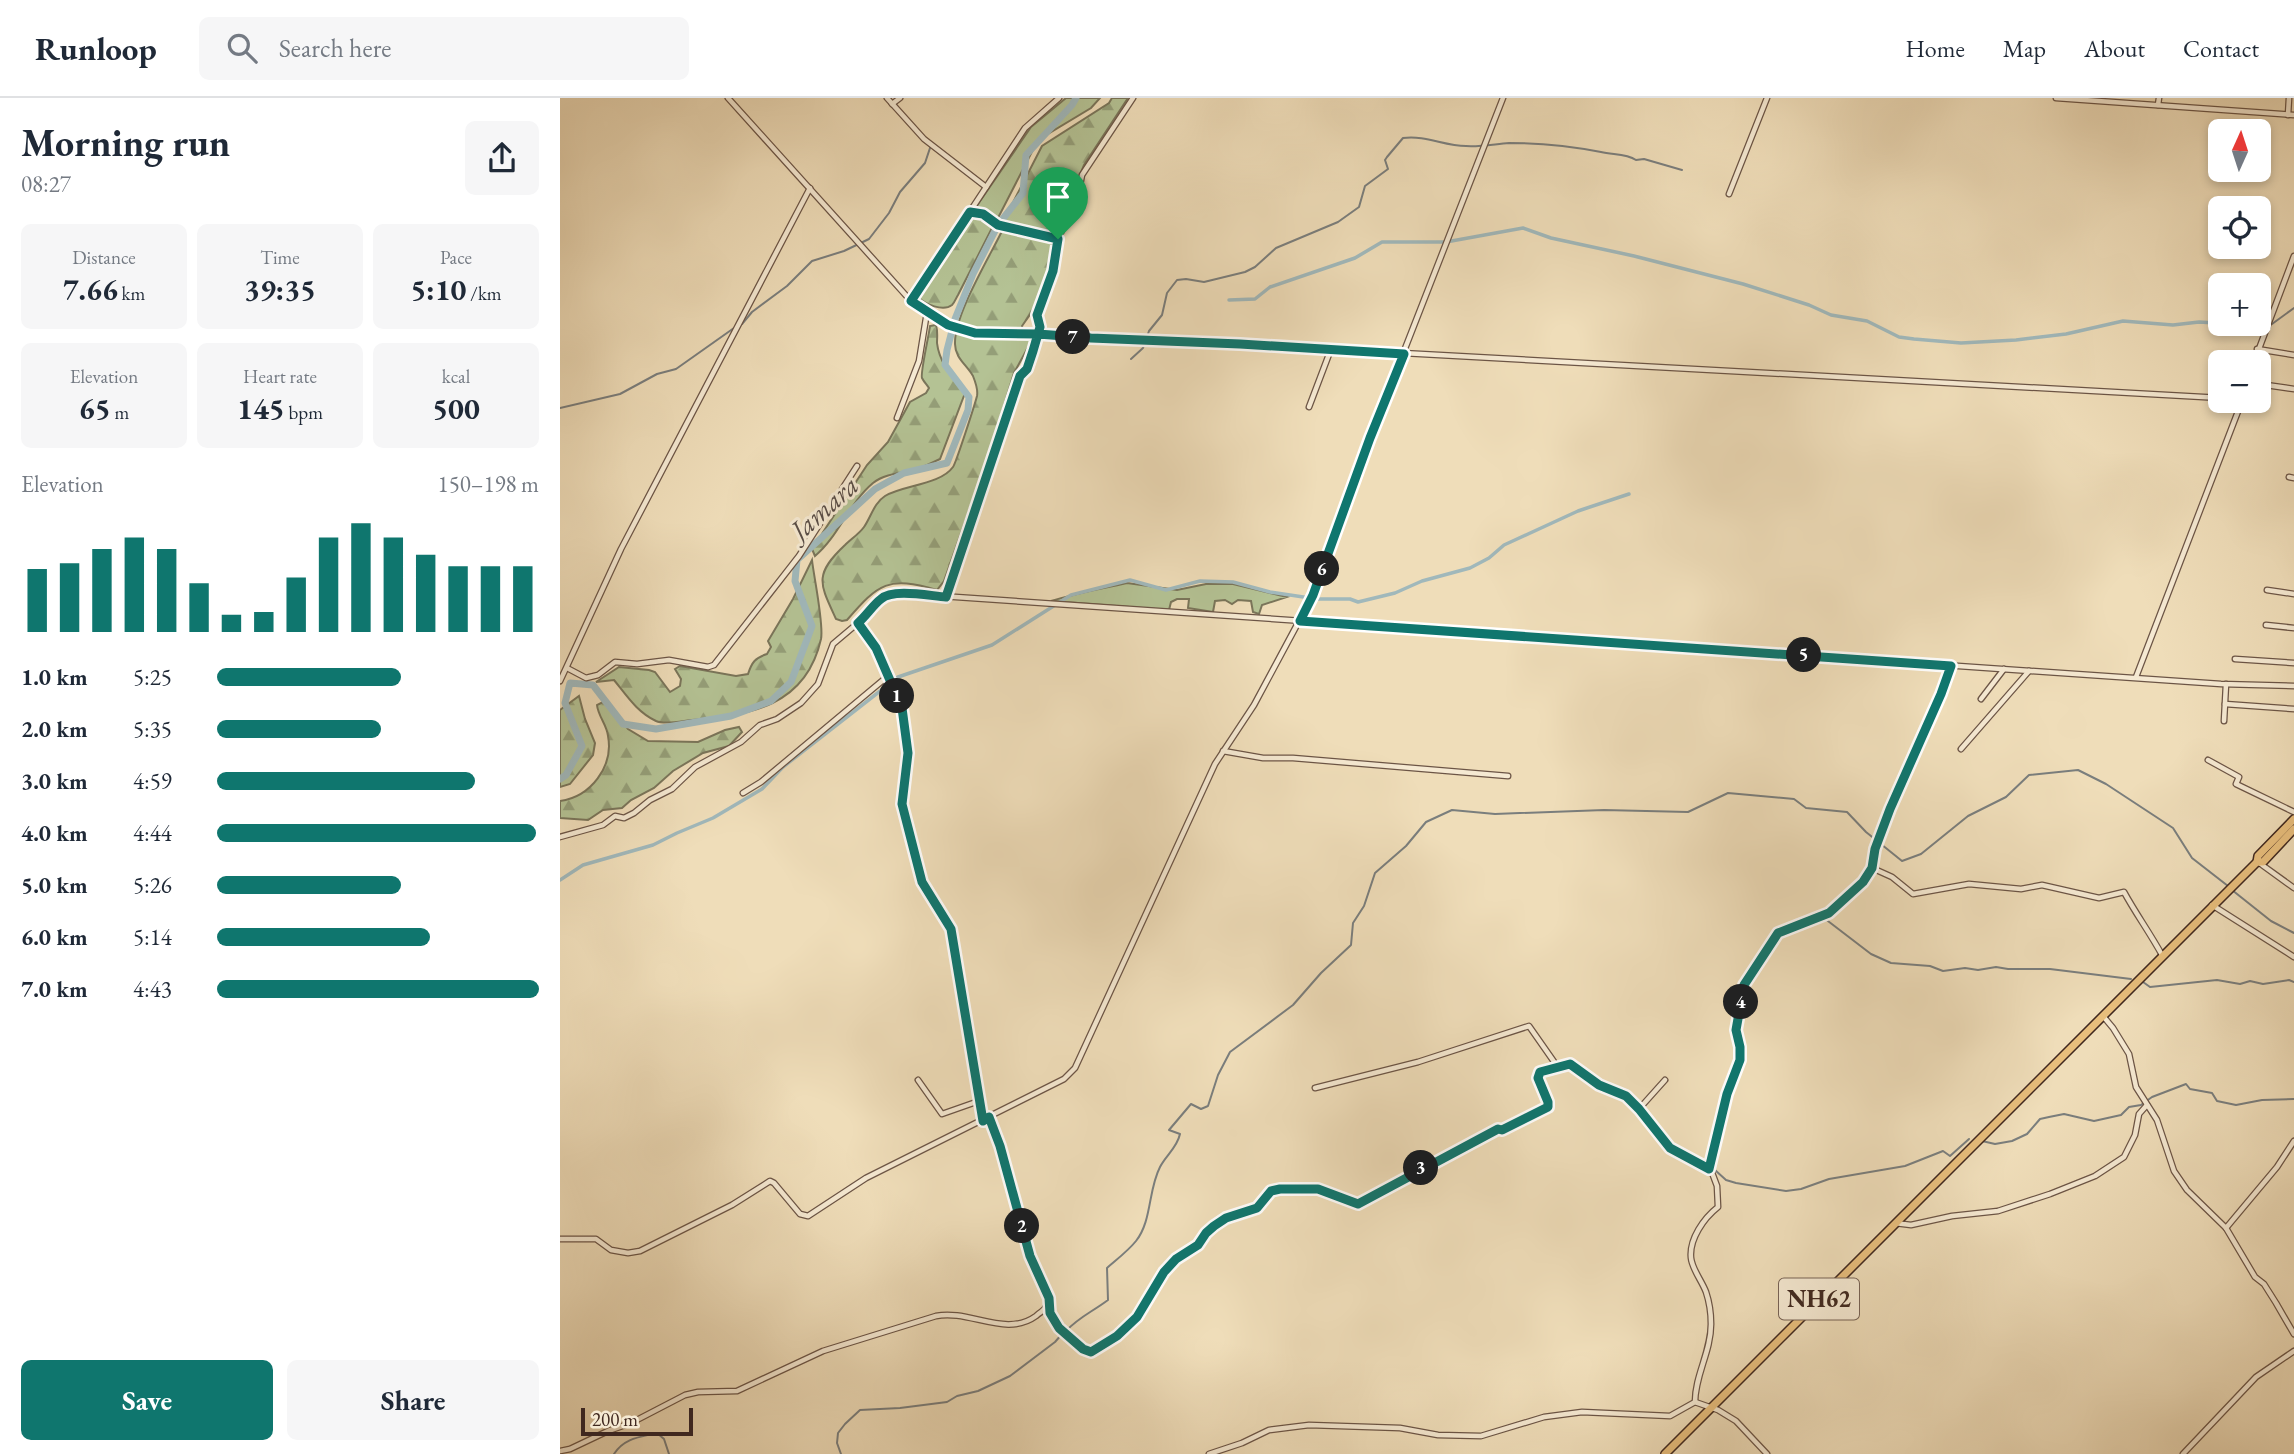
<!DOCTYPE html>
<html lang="en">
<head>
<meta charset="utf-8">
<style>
  :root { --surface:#fff; --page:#f6f6f7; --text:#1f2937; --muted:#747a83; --line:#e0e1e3; --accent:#0f766e }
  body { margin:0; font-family:"EB Garamond",serif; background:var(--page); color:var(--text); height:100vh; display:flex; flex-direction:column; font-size:26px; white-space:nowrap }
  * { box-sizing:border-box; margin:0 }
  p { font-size:23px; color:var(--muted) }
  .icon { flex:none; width:38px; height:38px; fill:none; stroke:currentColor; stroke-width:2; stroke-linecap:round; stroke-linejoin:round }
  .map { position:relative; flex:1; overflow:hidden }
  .side { display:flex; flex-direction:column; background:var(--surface); width:560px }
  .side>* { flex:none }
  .needle { width:46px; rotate:3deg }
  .buttons { position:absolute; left:1648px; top:21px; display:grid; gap:14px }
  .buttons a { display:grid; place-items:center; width:63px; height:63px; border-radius:10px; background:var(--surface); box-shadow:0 4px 10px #0003; font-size:35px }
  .scale { position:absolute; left:21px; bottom:18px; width:112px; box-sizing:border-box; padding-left:7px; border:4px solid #40281f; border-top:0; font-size:19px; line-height:24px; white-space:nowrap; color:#40281f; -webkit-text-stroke:5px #f5e9d2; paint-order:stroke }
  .pin { position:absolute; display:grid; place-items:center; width:60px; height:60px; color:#fff; margin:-72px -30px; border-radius:50% 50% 50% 0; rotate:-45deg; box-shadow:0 0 7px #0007 }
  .pin .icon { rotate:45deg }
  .km { position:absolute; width:35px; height:35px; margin:-18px; border-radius:50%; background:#222; color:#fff; font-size:19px; line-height:35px; text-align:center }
  .round { display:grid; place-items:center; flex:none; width:74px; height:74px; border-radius:10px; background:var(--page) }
  .head { display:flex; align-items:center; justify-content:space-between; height:119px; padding:0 21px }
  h1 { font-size:38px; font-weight:700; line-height:52px }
  .figures { display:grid; grid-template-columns:repeat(3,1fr); gap:10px; height:119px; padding:7px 21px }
  .figures div { display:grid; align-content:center; border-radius:10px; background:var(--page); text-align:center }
  .figures b { font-size:30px; font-weight:700 }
  .figures small { font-size:19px; font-weight:400 }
  .figures p { font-size:19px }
  .chart { height:196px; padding:14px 21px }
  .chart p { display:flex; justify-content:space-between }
  .chart svg { width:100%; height:126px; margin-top:7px; stroke:var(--accent); stroke-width:6 }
  .primary-button { display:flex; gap:14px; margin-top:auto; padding:14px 21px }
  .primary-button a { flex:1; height:80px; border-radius:10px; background:var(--accent); color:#fff; font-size:28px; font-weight:700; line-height:80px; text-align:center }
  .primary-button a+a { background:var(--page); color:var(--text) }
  ul { padding:0 21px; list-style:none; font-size:23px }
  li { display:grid; grid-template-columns:112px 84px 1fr; align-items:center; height:52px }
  li i { height:18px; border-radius:9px; background:var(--accent) }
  header { display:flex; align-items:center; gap:42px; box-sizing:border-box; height:98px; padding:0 35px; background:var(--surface); border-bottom:2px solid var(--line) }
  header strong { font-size:33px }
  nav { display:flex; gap:38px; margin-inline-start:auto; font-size:24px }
  .search { width:490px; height:63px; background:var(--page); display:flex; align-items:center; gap:18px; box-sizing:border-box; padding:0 24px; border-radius:10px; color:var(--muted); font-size:26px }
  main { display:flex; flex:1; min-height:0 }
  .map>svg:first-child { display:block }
  .green { fill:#b4c294; stroke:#7a755a; stroke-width:2 }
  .forest { fill:url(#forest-firs); stroke:#7a755a; stroke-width:2 }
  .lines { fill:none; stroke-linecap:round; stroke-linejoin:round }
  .stream { stroke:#7a7e7d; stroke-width:2 }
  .canal { stroke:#a0b8bb; stroke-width:3.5 }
  .river { stroke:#a0b8bb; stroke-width:7 }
  .minor-casing { stroke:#6c5546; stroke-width:7 }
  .primary-casing { stroke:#40281f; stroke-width:10 }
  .minor { stroke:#f5e9d2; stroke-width:4.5 }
  .primary { stroke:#e8be7c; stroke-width:7 }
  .route-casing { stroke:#fff; stroke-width:14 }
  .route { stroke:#0f766e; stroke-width:9 }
  .labels { text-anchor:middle; stroke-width:6; stroke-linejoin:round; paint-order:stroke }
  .shield { fill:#f5e9d2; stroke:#766255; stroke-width:2 }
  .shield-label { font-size:24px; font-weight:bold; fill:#40281f }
  .water-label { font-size:28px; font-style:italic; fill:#584c46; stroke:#f5e9d2 }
</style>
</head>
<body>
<header>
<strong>Runloop</strong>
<div class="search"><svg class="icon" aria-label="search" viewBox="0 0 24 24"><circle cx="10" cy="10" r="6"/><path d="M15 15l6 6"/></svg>Search here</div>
<nav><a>Home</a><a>Map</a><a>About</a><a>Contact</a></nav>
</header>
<main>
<section class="side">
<div class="head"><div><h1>Morning run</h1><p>08:27</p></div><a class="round"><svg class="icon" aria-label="share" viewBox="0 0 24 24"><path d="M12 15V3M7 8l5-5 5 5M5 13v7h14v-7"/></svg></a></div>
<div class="figures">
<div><p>Distance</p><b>7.66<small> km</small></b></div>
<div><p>Time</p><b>39:35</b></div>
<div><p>Pace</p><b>5:10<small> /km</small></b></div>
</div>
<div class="figures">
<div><p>Elevation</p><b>65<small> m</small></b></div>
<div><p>Heart rate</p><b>145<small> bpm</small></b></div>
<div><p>kcal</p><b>500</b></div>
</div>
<div class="chart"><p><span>Elevation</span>150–198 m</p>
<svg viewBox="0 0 160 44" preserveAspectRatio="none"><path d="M5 44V22M15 44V20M25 44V15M35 44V11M45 44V15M55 44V27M65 44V38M75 44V37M85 44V25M95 44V11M105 44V6M115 44V11M125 44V17M135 44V21M145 44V21M155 44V21"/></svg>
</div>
<ul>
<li><b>1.0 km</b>5:25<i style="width:57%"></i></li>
<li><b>2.0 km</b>5:35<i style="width:51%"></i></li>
<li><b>3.0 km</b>4:59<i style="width:80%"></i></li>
<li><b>4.0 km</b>4:44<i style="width:99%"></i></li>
<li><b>5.0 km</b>5:26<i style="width:57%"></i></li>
<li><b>6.0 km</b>5:14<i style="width:66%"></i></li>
<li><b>7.0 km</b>4:43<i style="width:100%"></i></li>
</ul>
<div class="primary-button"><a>Save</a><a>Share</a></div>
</section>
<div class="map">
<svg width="1734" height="1356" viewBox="0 0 1734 1356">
  <defs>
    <pattern id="forest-firs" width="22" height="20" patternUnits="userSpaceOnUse" patternTransform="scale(1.75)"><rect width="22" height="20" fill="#b4c294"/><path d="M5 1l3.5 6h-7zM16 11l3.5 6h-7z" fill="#949e78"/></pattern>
  </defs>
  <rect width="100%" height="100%" fill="#efddb9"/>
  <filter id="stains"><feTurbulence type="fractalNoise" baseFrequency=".00286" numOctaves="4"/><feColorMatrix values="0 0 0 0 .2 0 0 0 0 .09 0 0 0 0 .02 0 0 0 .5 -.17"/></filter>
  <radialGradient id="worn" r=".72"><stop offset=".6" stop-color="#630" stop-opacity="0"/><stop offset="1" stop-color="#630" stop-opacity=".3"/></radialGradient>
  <!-- green -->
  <g class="green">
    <polygon points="506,0 540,0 531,10 478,42 438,120 416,109 471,29"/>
    <path d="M567 485 617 492 646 486H673L727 499 702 507 699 516 693 514 691 503 678 502 672 506 665 502 655 503 653 514 628 510 629 501H617L611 504 609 512 491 503C517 495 541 491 567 485Z"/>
  </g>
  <!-- forest -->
  <g class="forest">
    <polygon points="552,0 568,0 524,67 495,138 456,126 443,124 482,48 549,5"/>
    <path d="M411 118 429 124 432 130 398 197C396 200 395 204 392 207 383 214 365 206 359 200L366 183 379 169Z"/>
    <path d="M442 133 493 143C489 176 483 200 462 228L463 234 472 242 454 275 428 359 384 483 377 492C328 478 319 485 287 522L282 523 276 521C260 486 253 477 285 447 291 441 299 436 304 429 311 419 314 405 325 398 343 387 380 387 393 369 396 365 415 306 417 298 418 293 415 283 413 278 407 267 395 260 395 246 394 217 429 160 442 133Z"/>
    <path d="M376 227C378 234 377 238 377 245 379 263 393 282 405 295L380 361C372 365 363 369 355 372 341 375 324 376 313 385 289 405 279 438 255 458L252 451 307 367 328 344 350 304 366 295 369 290C367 287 364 284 362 280 360 276 369 237 370 228Z"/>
    <path d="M252 462C254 480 264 526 261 541 246 608 191 617 132 622 122 623 105 627 96 623 77 614 67 598 54 582L36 584 59 569 89 572 95 574 110 594 120 588 121 581 115 571 120 568 176 578 188 576C192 564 195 560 207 556L211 549 208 543 233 501Z"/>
    <polygon points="19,598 25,621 35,645 33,657 10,686 0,689 0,612"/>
    <path d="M43 604 57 616 68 631 88 643 138 644 165 632 179 629 182 634 169 648 143 655 113 673 94 690 71 702 62 710 43 712 28 722 0 720V703C30 699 54 669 48 638 47 627 38 618 37 607Z"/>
  </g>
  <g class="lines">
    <!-- stream -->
    <g class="stream">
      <polyline points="182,226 192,214 227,188 252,163 284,153 309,141 329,115 340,94 365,65 370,50"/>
      <polyline points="1712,226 1734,210"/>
      <path d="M571 261 583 250 589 233 602 217 607 195 617 182 626 181 644 184 685 174 695 169 716 150 778 124 799 109 805 88 828 71 825 62 827 59 843 40C866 37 884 48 906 48 920 49 935 46 949 45 981 45 1010 48 1041 54 1053 57 1066 55 1076 62L1084 61 1122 72"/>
      <polyline points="0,310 60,296 97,276 116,271 174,230"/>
      <polyline points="1672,792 1711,823 1734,835"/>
      <polyline points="1218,838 1264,820 1311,856 1331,865 1370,868 1383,873 1405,870 1418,872 1436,869 1448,871 1490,871 1571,881"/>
      <polyline points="1583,884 1590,889 1657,882 1680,886 1690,883 1703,886 1729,882 1734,884"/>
      <polyline points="1422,1043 1435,1046 1452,1043 1467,1036 1480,1021 1489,1019 1504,1016 1534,1023 1561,1017 1569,1009 1581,1007 1592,999 1626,986 1630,991 1652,995 1657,1003 1676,1007 1702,1002 1734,1001"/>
      <polyline points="1155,1072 1166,1082 1176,1085 1226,1093 1241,1091 1269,1081 1345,1068 1383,1053 1390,1058 1409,1041"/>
      <path d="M506 1233C519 1219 532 1214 548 1202L547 1170C556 1162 568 1153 576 1143 592 1123 588 1092 600 1069 606 1057 617 1050 620 1036L609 1032 631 1006 641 1011 648 1008 658 977 670 954 733 907 761 875 791 847 793 825 804 808 815 775 846 748 866 724 892 712 935 716 1044 712 1128 714 1168 695 1234 701 1246 710 1287 714 1306 734 1342 763 1361 756 1408 718 1446 699 1469 677 1518 672 1546 686 1613 730 1632 760 1668 788"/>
      <path d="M54 1356C64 1340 80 1339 97 1335L104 1341 109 1356"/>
      <polyline points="281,1356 277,1345 278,1335 285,1326 300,1312 340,1310 387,1304 397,1298 418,1293 450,1278 495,1244 502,1236"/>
    </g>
    <!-- canal -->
    <g class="canal">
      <polyline points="669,202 695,201 710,189 795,160 822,144 886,144 963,130 991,140 1074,158 1183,186 1249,207 1271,217 1307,223 1339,239 1354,241 1401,245 1456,242 1506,236 1563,223 1613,227 1639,224 1690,227 1705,225"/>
      <polyline points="754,501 790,501 798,504 835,495 862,483 910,470 929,460 944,447 1018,413 1069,396"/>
      <polyline points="0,782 23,767 93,747 117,735 153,720 202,691 223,669 338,579 432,547 511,497 570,482 606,492 640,483 673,484 710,494 750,500"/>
    </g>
    <!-- river -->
    <polyline class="river" points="0,681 6,677 22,648 5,605 10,585 33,587 63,626 96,631 171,618 211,603 231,584 252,528 235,483 237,462 315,391 344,375 387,365 408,312 409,299 385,267 387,252 395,221 413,176 438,127 463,95 466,57 512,7 516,0"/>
    <defs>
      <g id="minor">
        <polyline points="168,0 351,203 465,30 499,0"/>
        <polyline points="327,0 364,41 426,89"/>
        <polyline points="1496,0 1734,17"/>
        <polyline points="332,6 340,0"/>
        <polyline points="1598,7 1599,0"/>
        <polyline points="1728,17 1729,0"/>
        <polyline points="1169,96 1207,0"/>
        <polyline points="410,114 423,116 438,127 498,141"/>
        <polyline points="351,203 388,227 415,235 478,236 531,240 680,246 1661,300"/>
        <polyline points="1697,251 1734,257"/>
        <polyline points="1694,264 1734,158"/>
        <polyline points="1699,286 1734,291"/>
        <polyline points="749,309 771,251"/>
        <polyline points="337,320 359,263 367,214"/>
        <polyline points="1729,379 1734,380"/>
        <polyline points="1707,492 1734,496"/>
        <polyline points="386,499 460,278 467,271 473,253 480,229 477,217 493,173 498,141 518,97 522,77 573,0"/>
        <polyline points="298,525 316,550 342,610 348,655 342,706 361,784 391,831 423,1022"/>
        <polyline points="1706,527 1734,530"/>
        <polyline points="1675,561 1734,565"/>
        <polyline points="7,570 26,580 38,577 55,564 77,566 109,562 148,569 154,567 239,458 297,368"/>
        <polyline points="1576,579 1682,303"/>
        <polyline points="0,583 61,451 250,90"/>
        <polyline points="1421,601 1444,571"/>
        <polyline points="1665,606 1734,611"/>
        <polyline points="1664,623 1666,586"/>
        <polyline points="1401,651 1469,573"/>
        <polyline points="663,653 703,660 733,660 948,678"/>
        <polyline points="1648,662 1679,679 1676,686 1734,714"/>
        <polyline points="183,695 201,684 328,578"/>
        <polyline points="0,739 43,727 55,718 64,720 74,715 90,702 112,691 135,669 181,644 200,627 217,621 241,605 258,586 273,546 311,514 321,500 337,495 1661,586 1734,588"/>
        <polyline points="1698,764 1734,790"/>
        <path d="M1312 770 1332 779 1353 796 1409 786 1461 791 1482 787 1539 800 1564 794C1576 816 1590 835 1602 857"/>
        <polyline points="1652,807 1734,859"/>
        <polyline points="1543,918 1553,930 1569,956 1576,989 1597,1022 1614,1073 1627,1092 1666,1130 1695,1179 1704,1186 1716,1205 1734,1236"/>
        <polyline points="358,982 382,1016 419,1003"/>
        <polyline points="755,990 858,964 969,928 997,968"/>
        <polyline points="1079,1011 1105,982"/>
        <path d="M429 1019 440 1048 470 1158 489 1201 490 1215 499 1230 522 1251 531 1253 557 1238 577 1219 604 1174 616 1161 638 1147 654 1128 666 1120 697 1110 711 1093 721 1091H758L794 1106H798L938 1030 942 1032 988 1009C989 996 976 987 980 974L1010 966 1039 987 1066 998 1079 1011 1110 1050 1151 1072 1157 1088 1158 1109C1144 1120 1129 1141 1131 1160 1132 1171 1142 1183 1146 1194 1149 1203 1151 1216 1151 1226 1151 1254 1135 1277 1135 1304"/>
        <polyline points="1149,1071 1166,996 1180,962 1180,949 1176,932 1184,887 1218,835 1269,815 1303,784 1312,770 1315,751 1330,711 1381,596 1391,568"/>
        <polyline points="1335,1125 1351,1127 1392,1118 1438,1113 1490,1096 1535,1078 1564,1059 1575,1037 1579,1016 1587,1007"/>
        <polyline points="1666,1130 1717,1069 1734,1043"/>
        <polyline points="0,1141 36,1141 51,1152 68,1155 80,1153 172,1107 210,1083 214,1085 240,1116 248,1118 306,1080 504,981 515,970 655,666 694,607 753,497 810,340 943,0"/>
        <path d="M0 1353 10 1351 48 1333 71 1325 125 1297 138 1294 177 1293 263 1253 376 1218C409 1211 446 1240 476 1218 481 1213 484 1214 487 1207"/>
        <polyline points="649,1356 682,1345 709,1332 749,1327 840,1330 878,1337 921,1338 984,1319 1022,1314 1110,1318 1135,1304 1158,1312 1176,1323 1207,1356"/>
        <polyline points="1623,1356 1696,1279 1734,1253"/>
      </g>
      <g id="primary">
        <polyline points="1697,764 1703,764 1734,731"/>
        <polyline points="1105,1356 1697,764 1698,758 1734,721"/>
      </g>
    </defs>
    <!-- minor casing -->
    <use href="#minor" class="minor-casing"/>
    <!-- primary casing -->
    <use href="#primary" class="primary-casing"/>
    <!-- minor -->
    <use href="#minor" class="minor"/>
    <!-- primary -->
    <use href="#primary" class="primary"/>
  </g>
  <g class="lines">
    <defs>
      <path id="route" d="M498 141 493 173 477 217 480 229 473 253 467 271 460 278 386 499C370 498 333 490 321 501 313 507 307 517 298 525L316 550 342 610 348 655 342 706 362 784 391 831 423 1023 429 1019 440 1048 470 1158 489 1200 490 1215 499 1230 523 1251 531 1254 557 1238 577 1219 604 1174 616 1161 638 1147 646 1135 654 1128 666 1120 697 1110 711 1093 720 1091H758L798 1106 938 1031 942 1032 988 1009V1004L978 980 980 974 1010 966 1039 987 1066 998 1079 1011 1110 1050 1149 1071 1167 996 1180 962V949L1176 932 1184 887 1218 835 1269 815 1303 784 1312 770 1315 751 1330 711 1381 596 1391 568 740 523 753 497 810 340 844 256 680 246 531 240 478 236 415 235 388 227 351 203 410 114 423 116 438 127 498 141"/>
    </defs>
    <!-- route casing -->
    <use href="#route" class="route-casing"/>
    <!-- route -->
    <use href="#route" class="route"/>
  </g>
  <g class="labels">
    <!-- shield labels -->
    <rect class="shield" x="1219" y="1180.5" width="80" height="41" rx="5"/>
    <g class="shield-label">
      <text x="1259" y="1209">NH62</text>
    </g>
    <!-- water labels -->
    <g class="water-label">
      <text transform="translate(264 409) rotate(-42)" y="10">Jamara</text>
    </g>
  </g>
  <rect width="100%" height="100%" filter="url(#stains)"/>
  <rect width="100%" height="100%" fill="url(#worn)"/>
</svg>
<div class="buttons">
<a><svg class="needle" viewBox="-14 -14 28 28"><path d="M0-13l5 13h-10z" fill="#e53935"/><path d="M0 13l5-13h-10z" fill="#747a83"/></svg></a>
<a><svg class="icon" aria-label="locate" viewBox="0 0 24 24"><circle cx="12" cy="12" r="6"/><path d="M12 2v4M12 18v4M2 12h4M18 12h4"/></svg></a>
<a>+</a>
<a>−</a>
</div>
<div class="scale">200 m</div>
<div class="pin" style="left:498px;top:141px;background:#1e9e55"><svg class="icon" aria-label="arrive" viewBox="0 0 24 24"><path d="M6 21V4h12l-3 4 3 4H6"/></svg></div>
<b class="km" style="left:337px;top:598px">1</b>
<b class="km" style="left:462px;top:1128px">2</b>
<b class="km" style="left:861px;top:1070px">3</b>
<b class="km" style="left:1181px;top:904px">4</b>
<b class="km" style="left:1244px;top:557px">5</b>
<b class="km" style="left:762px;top:471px">6</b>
<b class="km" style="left:513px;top:239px">7</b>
</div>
</main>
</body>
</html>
